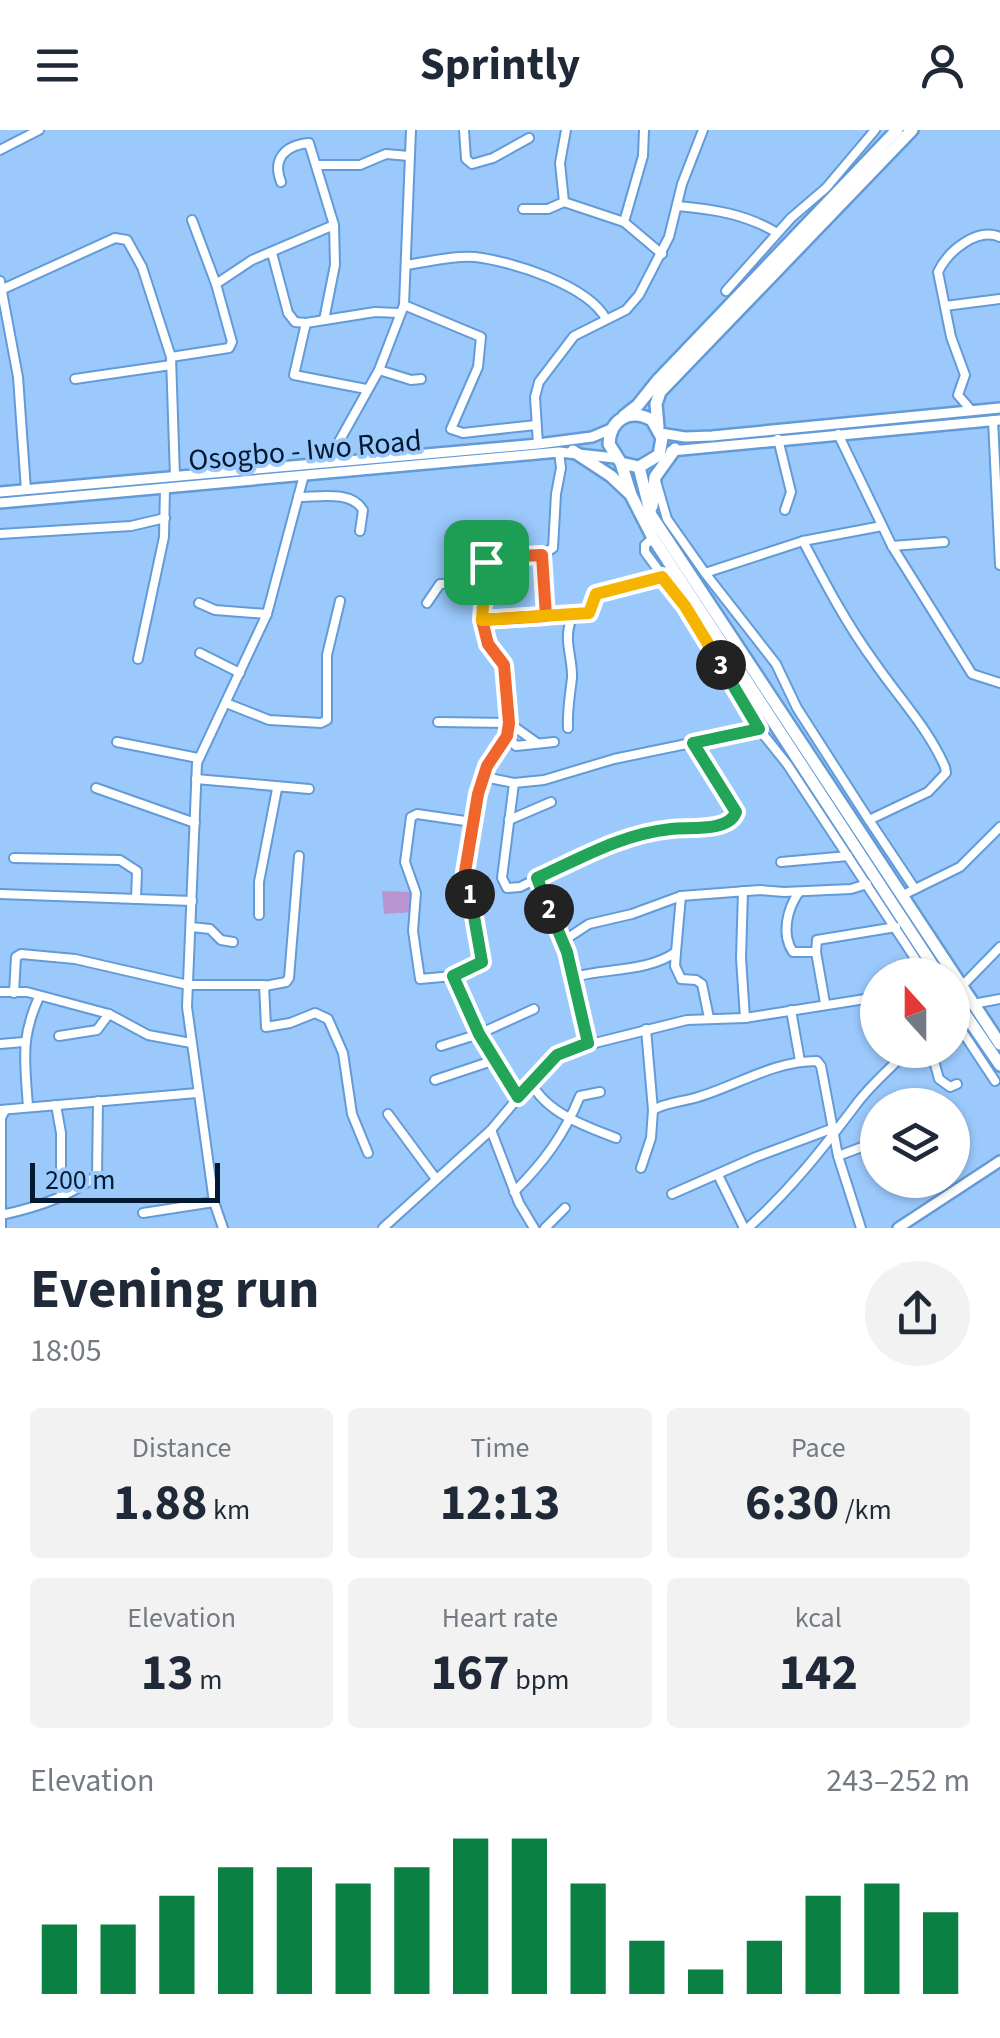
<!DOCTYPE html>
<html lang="en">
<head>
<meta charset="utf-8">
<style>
  :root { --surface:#fff; --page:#f2f2f3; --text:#1f2937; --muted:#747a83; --accent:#0b8043 }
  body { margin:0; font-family:"Source Sans 3",sans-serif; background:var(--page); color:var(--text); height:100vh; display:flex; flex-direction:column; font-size:38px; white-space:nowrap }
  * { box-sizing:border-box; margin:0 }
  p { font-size:32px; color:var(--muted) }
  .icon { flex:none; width:55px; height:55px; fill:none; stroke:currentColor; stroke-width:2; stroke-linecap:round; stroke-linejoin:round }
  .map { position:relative; height:1098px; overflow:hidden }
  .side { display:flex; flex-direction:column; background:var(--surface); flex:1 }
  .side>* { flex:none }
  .needle { width:65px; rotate:339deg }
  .tools { position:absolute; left:860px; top:828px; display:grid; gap:20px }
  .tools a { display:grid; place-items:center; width:110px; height:110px; border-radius:50%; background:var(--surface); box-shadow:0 2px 8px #0004; font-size:50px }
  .scale { position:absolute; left:30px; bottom:25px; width:190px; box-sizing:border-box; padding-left:10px; border:5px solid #031931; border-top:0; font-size:28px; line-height:35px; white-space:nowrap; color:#031931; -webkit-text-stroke:8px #9bc9fc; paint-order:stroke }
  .pin { position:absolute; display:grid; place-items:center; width:85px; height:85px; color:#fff; margin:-42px; border-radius:20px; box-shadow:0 5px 15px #0006 }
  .km { position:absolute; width:50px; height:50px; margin:-25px; border-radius:50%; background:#222; color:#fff; font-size:28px; line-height:50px; text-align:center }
  .round { display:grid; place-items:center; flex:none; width:105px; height:105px; border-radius:52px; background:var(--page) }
  .head { display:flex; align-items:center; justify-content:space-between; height:170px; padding:0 30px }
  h1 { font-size:55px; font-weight:700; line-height:75px }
  .figures { display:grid; grid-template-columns:repeat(3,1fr); gap:15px; height:170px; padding:10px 30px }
  .figures div { display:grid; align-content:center; border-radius:10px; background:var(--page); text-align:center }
  .figures b { font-size:50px; font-weight:700 }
  .figures small { font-size:28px; font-weight:400 }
  .figures p { font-size:28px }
  .chart { height:280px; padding:20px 30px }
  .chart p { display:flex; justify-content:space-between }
  .chart svg { width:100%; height:180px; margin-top:10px; stroke:var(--accent); stroke-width:6 }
  header { display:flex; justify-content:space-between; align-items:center; height:130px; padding:0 30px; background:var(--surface); font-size:45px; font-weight:700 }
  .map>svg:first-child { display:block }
  .grass { fill:url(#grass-tufts) }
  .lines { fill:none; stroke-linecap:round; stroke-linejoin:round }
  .minor-casing { stroke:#629bd8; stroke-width:12 }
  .major-casing { stroke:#629bd8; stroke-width:14 }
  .highway-casing { stroke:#629bd8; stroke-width:16 }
  .minor { stroke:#fff; stroke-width:8 }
  .major { stroke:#fff; stroke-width:9 }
  .highway { stroke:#fff; stroke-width:11 }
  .split-1-casing { stroke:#fff; stroke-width:20 }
  .split-2-casing { stroke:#fff; stroke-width:20 }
  .split-3-casing { stroke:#fff; stroke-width:20 }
  .split-4-casing { stroke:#fff; stroke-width:20 }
  .split-1 { stroke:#f0652b; stroke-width:12 }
  .split-2 { stroke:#22a559; stroke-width:12 }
  .split-3 { stroke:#22a559; stroke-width:12 }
  .split-4 { stroke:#f5b400; stroke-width:12 }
  .labels { text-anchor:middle; stroke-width:8; stroke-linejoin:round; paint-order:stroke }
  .street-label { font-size:30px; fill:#031931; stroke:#9bc9fc }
</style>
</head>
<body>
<header><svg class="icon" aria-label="menu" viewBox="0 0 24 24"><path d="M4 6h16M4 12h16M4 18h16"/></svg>Sprintly<svg class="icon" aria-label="person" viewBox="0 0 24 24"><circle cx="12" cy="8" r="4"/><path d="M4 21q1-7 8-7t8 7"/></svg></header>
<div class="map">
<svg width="1000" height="1098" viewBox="0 0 1000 1098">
  <defs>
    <pattern id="grass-tufts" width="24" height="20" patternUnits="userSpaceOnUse" patternTransform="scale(2.5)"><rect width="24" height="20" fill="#b894d0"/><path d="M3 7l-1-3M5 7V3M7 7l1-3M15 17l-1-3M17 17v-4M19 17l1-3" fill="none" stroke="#9378a9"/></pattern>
  </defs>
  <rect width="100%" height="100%" fill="#9bc9fc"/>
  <!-- grass -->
  <polygon class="grass" points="382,761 412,762 412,782 384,784"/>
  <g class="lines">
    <defs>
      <g id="minor">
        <polyline points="464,0 466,29 472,34 493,28 529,8"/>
        <polyline points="0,20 39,0"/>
        <polyline points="316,35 360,35 386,24 409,26"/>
        <path d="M281 52C272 29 285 15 309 13L334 95 335 135 324 190"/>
        <polyline points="564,72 560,33 566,0"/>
        <path d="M677 76C713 79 746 84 777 103"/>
        <polyline points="523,79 548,79 564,72 624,92 662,124"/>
        <polyline points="624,92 643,26 644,0"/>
        <polyline points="272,123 288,183 295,192 306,193 375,182 399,183"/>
        <path d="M406 135C428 132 454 125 475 127 511 131 588 155 606 189"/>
        <polyline points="0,151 18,247 26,360"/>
        <polyline points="216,154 252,130 334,95"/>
        <polyline points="3,159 115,108 127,110 142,137 171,227 175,347"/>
        <polyline points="726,161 791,88 826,58 875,0"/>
        <polyline points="404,175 481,207 478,237 451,299 463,303 536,295"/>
        <polyline points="945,176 1000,169"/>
        <polyline points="306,193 294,245 366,259"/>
        <polyline points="171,227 229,218 232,212 216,154 192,90"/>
        <polyline points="379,240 411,250 421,249"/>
        <polyline points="75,249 171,235"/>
        <path d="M971 280 958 265 965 245 951 207 938 142C948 121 977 97 1000 107"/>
        <polyline points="993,290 1000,435"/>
        <polyline points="838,304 892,416 972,544 1000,553"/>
        <polyline points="778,309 791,362 785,380"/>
        <polyline points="538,314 535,267 539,252 574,206 626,180 639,165 669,107 682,54 703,0"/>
        <polyline points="327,333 379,240 404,175 411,0"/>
        <polyline points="656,351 667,389 705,443 803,411 882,396"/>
        <path d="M298 367C319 367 351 360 363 380L360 401"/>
        <polyline points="0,404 131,396 165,388"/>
        <polyline points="653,408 645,415 645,422 685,476 759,599 787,634 926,845"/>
        <path d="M803 411C825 453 847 495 875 533 899 568 928 598 945 637L946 643 928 662 869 690 915 759"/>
        <polyline points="892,416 944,412"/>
        <polyline points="542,425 546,485"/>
        <polyline points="705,443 776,534 797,578 869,690"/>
        <polyline points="199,473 215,480 267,484"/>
        <polyline points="427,473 440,454 483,453"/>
        <polyline points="482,490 577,484"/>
        <polyline points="200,523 240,543"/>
        <polyline points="138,529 164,407 165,358"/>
        <polyline points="226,573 269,590 321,593 327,590 327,525 340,471"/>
        <polyline points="438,592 509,593 537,613"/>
        <path d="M568 598C567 581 570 565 572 548 573 528 563 511 571 490L589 483 596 464 662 447"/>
        <polyline points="507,606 516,616 554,612"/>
        <polyline points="117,612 198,628"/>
        <polyline points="485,643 489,648 514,653 544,650 614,629 759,599"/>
        <polyline points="196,649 309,659"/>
        <polyline points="514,653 502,748 507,758 520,757 607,715 628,708 730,692 736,682 693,613"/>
        <polyline points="96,658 195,693"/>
        <polyline points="509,690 551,672"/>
        <path d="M472 692 417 684 411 687 405 732 416 763 413 801 420 849 453 846 482 832 465 742 478 664 487 637 507 606 509 593 504 535 488 514 482 490 484 435C502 418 533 432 553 418L556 364 561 338 559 322"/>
        <polyline points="14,728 120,730 137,741 136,769"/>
        <polyline points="781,732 848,726"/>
        <polyline points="537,748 567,822 588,913"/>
        <polyline points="743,761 741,828 745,888"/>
        <path d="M799 762C787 779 781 805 793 822H816"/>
        <polyline points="0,764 192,771"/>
        <polyline points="901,766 960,737 1000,697"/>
        <polyline points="259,785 259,752 277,659"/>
        <polyline points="191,797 210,799 221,810 233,812"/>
        <polyline points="563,811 589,794 632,784 681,766 760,760 784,762 851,759 867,754"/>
        <polyline points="676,822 681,766"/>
        <polyline points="453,846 479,904 518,967"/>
        <path d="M574 847C606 838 648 842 676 822L675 836 681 849 696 850 702 854 709 888"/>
        <polyline points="265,856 286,852 289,848 299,726"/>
        <polyline points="962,856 1000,817"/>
        <polyline points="0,862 27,862 109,884 148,905 191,913"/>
        <polyline points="14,863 16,827 21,824 75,829 188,855 264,855 266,897 290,893 315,883 328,889 343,923 352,984 368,1023"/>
        <polyline points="873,867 873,901"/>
        <polyline points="825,873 816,822 817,810 896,797"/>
        <polyline points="973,874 1000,869"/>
        <polyline points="791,880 800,931"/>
        <polyline points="952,886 995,951"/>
        <polyline points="59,906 97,900 109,884"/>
        <polyline points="0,914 24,912"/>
        <polyline points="441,916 479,904 534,879"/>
        <polyline points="931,920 939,949 950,957 957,954"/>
        <polyline points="435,950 495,930"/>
        <path d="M531 952C545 982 586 997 616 1008"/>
        <polyline points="56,975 61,1003 61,1066"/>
        <path d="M28 977C25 932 20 909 39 867"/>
        <polyline points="0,980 197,963"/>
        <path d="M653 980C667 972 682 972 698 967 738 955 774 931 817 931L821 936 838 1026 861 1098"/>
        <polyline points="388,984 436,1049"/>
        <polyline points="491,1000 519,1073 534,1098"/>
        <polyline points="838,1026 878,1011"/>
        <polyline points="641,1038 651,1008 653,980 646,899"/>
        <polyline points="718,1045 744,1098"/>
        <path d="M514 1062C544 1032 564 1005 580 966L600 962"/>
        <polyline points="672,1064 756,1027 831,999"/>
        <polyline points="143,1083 214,1072"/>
        <path d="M1 1085C35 1078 70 1067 97 1045L98 971"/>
        <polyline points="1,1098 1,988 5,980"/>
        <polyline points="223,1098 214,1072 187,877 197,633 267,484 304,345"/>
        <polyline points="383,1098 491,1000 548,932 567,920 687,890 745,888 878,867"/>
        <polyline points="545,1098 565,1078"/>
        <path d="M748 1098C790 1060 821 1021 855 976 870 955 890 939 908 920"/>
      </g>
      <g id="major">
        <polyline points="660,303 685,307 712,306 1000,278"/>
        <polyline points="671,321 1000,290"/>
        <polyline points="0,362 538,314 592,307 611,299"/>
        <polyline points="0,373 559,322 615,328"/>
        <polyline points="898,1098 1000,1031"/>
      </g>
      <g id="highway">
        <polyline points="624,286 638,275 658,250 897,0"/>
        <polyline points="658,297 656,274 660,262 912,0"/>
        <polyline points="573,321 611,346 629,363"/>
        <path d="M621 333 639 337 659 325 662 308 652 290C630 278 610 289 609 314L621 333 631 365 653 408 939 845"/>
        <polyline points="639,337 651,385 1000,914"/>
        <polyline points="652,376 655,347 675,319"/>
        <polyline points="952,865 1000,935"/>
      </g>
    </defs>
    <!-- minor casing -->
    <use href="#minor" class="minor-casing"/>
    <!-- major casing -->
    <use href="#major" class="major-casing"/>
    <!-- highway casing -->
    <use href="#highway" class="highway-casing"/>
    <!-- minor -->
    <use href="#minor" class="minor"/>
    <!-- major -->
    <use href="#major" class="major"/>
    <!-- highway -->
    <use href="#highway" class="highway"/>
  </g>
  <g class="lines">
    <defs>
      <polyline id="split-1" points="470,764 465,742 478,664 487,636 507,606 509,593 504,535 488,514 482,490 546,486 542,425 494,427 486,432"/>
      <polyline id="split-2" points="470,764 482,832 453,846 479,904 518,967 557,925 588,913 567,822 549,779"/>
      <path id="split-3" d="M549 779 537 748C581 728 622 704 671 699 690 697 729 702 736 682L693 613 759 599 721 535"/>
      <polyline id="split-4" points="486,432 482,490 589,483 596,464 662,447 685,476 721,535"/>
    </defs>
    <!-- split-1 casing -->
    <use href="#split-1" class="split-1-casing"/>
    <!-- split-2 casing -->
    <use href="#split-2" class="split-2-casing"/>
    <!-- split-3 casing -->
    <use href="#split-3" class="split-3-casing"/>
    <!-- split-4 casing -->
    <use href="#split-4" class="split-4-casing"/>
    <!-- split-1 -->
    <use href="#split-1" class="split-1"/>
    <!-- split-2 -->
    <use href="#split-2" class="split-2"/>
    <!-- split-3 -->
    <use href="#split-3" class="split-3"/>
    <!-- split-4 -->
    <use href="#split-4" class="split-4"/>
  </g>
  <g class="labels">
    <!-- street labels -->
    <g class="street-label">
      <text transform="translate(305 320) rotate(-5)" y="10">Osogbo - Iwo Road</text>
    </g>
  </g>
</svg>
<div class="tools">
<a><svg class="needle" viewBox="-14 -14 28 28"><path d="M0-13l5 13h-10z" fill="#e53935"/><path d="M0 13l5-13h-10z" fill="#747a83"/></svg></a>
<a><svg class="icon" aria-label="layers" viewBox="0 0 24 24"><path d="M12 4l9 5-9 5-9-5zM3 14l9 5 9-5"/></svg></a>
</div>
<div class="scale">200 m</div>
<div class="pin" style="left:486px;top:432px;background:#1e9e55"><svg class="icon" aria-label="arrive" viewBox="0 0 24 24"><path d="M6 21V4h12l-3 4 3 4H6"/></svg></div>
<b class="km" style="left:470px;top:764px">1</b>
<b class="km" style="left:549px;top:779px">2</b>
<b class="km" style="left:721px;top:535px">3</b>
</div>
<section class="side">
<div class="head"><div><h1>Evening run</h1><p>18:05</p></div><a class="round"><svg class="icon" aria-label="share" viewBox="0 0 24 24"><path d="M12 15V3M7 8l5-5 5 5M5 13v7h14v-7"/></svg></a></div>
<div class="figures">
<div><p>Distance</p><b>1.88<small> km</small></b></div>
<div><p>Time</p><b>12:13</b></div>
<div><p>Pace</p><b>6:30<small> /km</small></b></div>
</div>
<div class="figures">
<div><p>Elevation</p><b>13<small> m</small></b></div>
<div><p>Heart rate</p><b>167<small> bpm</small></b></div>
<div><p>kcal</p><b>142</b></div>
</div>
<div class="chart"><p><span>Elevation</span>243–252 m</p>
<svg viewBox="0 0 160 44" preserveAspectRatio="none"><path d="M5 44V27M15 44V27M25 44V20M35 44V13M45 44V13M55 44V17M65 44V13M75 44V6M85 44V6M95 44V17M105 44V31M115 44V38M125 44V31M135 44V20M145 44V17M155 44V24"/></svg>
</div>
</section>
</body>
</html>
